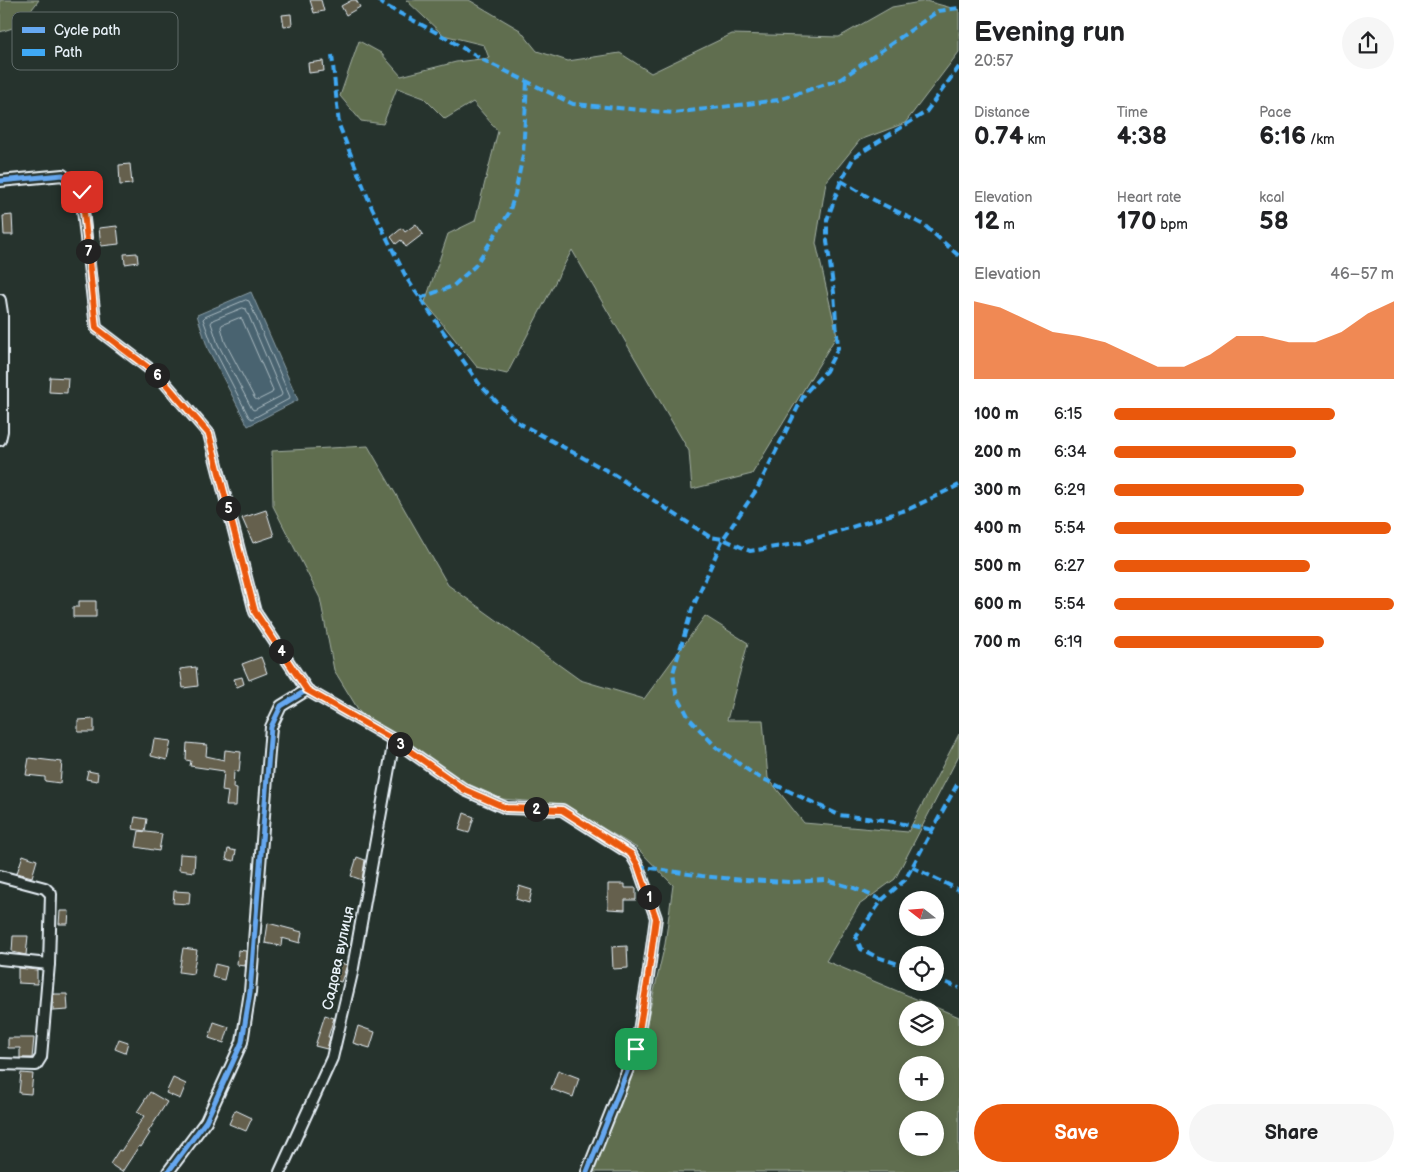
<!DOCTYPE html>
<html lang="en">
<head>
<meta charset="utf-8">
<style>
  :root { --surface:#fff; --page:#f6f6f6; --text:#202124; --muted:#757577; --accent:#ea580c }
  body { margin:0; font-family:"Balsamiq Sans",sans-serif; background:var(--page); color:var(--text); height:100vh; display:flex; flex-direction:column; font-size:19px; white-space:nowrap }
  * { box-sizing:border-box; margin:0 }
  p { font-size:16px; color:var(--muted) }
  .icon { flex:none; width:28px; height:28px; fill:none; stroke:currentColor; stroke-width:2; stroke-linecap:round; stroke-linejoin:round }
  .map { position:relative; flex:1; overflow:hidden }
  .panel { display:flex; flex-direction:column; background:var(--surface); width:450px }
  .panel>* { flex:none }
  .needle { width:32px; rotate:287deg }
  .buttons { position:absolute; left:899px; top:891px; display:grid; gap:10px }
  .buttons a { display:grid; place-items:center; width:45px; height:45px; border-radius:50%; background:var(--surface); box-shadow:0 2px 12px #0003; font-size:25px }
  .pin { position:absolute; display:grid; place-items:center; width:42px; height:42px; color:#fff; margin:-21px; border-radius:10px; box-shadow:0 2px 8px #0006 }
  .km { position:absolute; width:25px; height:25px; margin:-12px; border-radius:50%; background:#222; color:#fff; font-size:14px; line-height:25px; text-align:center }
  .round { display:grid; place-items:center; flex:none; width:52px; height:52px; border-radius:26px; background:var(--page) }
  .headline { display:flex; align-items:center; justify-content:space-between; height:85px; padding:0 15px }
  h1 { font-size:28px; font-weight:700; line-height:38px }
  .metrics { display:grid; grid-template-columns:repeat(3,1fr); gap:8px; height:85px; padding:5px 15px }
  .metrics div { display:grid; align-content:center }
  .metrics b { font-size:25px; font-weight:700 }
  .metrics small { font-size:14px; font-weight:400 }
  .metrics p { font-size:14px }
  .chart { height:140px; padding:10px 15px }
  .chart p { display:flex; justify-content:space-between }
  .chart svg { width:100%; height:90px; margin-top:5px; fill:var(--accent); opacity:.7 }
  .action { display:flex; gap:10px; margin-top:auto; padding:10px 15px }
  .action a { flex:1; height:58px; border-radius:30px; background:var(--accent); color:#fff; font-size:20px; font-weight:700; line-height:58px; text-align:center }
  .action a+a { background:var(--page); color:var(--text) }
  ul { padding:0 15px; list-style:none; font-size:16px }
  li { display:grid; grid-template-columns:80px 60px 1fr; align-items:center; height:38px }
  li i { height:12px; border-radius:6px; background:var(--accent) }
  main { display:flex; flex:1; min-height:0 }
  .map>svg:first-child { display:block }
  .green { fill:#606e50; stroke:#a4b0a4; fill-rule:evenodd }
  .water { fill:#4a646f; stroke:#899ca6 }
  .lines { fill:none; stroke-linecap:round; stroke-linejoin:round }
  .shore { stroke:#a9b9c1; stroke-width:1 }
  .building { fill:#65604e; stroke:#e8f1f8 }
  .minor-casing { stroke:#e8f1f8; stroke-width:14 }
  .minor { stroke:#26332d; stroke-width:10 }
  .quiet { stroke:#3fa9f5; stroke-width:4; stroke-dasharray:8 4; stroke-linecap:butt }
  .cycleway-casing { stroke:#26332d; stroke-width:8 }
  .cycleway { stroke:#66a8f1; stroke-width:5 }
  .route-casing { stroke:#fff; stroke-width:10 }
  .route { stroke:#ea580c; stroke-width:6 }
  .labels { text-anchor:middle; stroke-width:4; stroke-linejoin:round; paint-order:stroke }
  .street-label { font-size:15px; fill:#e8f1f8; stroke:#26332d }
  .key { fill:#26332d; stroke:#606c6a; stroke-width:1 }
  .key-label { font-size:14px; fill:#e8f1f8 }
</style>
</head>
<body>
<main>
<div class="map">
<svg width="959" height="1172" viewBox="0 0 959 1172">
  <rect width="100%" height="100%" fill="#26332d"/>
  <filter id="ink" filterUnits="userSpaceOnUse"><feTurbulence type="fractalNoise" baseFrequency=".02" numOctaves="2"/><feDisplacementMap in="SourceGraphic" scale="10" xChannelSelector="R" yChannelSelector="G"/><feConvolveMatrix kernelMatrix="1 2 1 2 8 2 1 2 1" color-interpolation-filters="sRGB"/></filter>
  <g filter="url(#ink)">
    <!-- green -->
    <g class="green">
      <polygon points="0,0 39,0 19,26 0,32"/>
      <polygon points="406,0 469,0 520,30 537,51 568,61 620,53 651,73 732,34 839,37 892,7 926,1 959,10 959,52 905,123 860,140 826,182 816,243 837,335 752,474 692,489 689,451 572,250 507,374 477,367 425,302 448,234 475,221 498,131 473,102 445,119 424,98 397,88 383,124 361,121 340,96 359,41 381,53 401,76 456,62 489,58 484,45 443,35"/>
      <path d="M368 446 448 585 580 680 644 699 705 616 748 643 727 720H763L768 778 804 823 908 832 959 734V755L895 879 859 905 826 961 959 1017V1172H592L640 1052 665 944 673 885 637 848 562 804 502 799 464 782 361 714 334 670 320 598 273 506 272 451ZM908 1010H935V1038H908ZM908 1065H935V1092H908ZM908 1120H935V1148H908Z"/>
    </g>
    <!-- water -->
    <polygon class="water" points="251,292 298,400 248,426 208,349 197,315"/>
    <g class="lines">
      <!-- shore -->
      <g class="shore">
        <polygon points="246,300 249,301 290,397 289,399 252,419 249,417 213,347 203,319 205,317"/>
        <polygon points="243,308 246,309 282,394 281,396 254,410 252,409 218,344 211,323 213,320"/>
        <polygon points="239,318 242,319 273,390 272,393 258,400 255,399 225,342 221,327 222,325"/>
      </g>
    </g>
    <!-- building -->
    <g class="building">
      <polygon points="310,0 321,0 324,11 314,13"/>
      <polygon points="352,0 356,0 360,7 346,15 341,6"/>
      <polygon points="291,14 292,25 284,26 282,15"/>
      <polygon points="323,61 324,71 309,73 308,63"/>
      <polygon points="130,164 132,184 120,185 119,165"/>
      <polygon points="12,215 13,235 4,235 3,216"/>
      <polygon points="416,224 423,234 406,247 401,240 396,244 391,237 402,228 405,232"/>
      <polygon points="117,226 119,244 101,246 99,228"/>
      <polygon points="137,253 138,262 125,264 124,254"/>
      <polygon points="50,377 68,378 67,393 49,392"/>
      <polygon points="266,510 274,536 253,543 242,518"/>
      <polygon points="79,601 96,601 96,617 73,617 73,607 79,607"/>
      <polygon points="261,657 267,673 249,680 242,664"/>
      <polygon points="196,667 198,686 183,688 180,669"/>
      <polygon points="242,677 244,684 237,687 234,679"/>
      <polygon points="94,719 94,732 78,732 78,720"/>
      <polygon points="154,739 171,741 167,760 151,756"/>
      <polygon points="187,743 207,745 206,756 224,760 225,750 241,752 239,772 234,771 233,788 237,789 236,806 226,806 228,792 222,791 224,771 190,766 191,761 186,760"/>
      <polygon points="29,758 62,762 60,783 45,781 45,777 26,775"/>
      <polygon points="88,771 98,773 97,781 86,779"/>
      <polygon points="464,813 474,817 469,833 459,830"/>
      <polygon points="135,817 147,819 145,831 133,829"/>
      <polygon points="139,831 162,834 159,851 136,847"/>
      <polygon points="228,849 236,851 234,861 226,859"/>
      <polygon points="180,854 195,855 194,872 179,870"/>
      <polygon points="23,855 37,860 32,877 17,873"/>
      <polygon points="357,857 365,860 362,880 351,876"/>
      <polygon points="608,884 625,884 625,888 636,888 636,900 625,900 625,910 608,909"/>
      <polygon points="519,886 532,890 529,903 516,899"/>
      <polygon points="174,891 190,892 189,904 173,903"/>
      <polygon points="60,911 69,911 68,924 59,924"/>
      <polygon points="268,923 302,932 300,943 282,938 281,946 265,943"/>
      <polygon points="13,936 28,936 26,955 12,952"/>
      <polygon points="627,946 628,968 613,969 612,947"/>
      <polygon points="183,948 197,950 193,974 179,972"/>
      <polygon points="238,950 246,951 245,966 237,965"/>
      <polygon points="335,961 347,965 341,982 329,978"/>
      <polygon points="215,964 227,967 224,980 212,977"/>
      <polygon points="18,968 37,970 37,984 18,983"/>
      <polygon points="53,994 67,994 68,1010 53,1011"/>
      <polygon points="325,1015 334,1018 328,1037 330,1037 327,1049 315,1046"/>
      <polygon points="214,1022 229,1027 224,1043 209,1038"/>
      <polygon points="358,1026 375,1032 370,1048 353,1043"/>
      <polygon points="8,1038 34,1038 32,1058 20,1058 20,1048 8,1048"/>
      <polygon points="119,1039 128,1042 125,1053 115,1049"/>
      <polygon points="558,1070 579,1078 573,1097 551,1089"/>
      <polygon points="21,1073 33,1074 31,1094 19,1093"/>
      <polygon points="173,1078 186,1084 180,1099 166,1093"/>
      <polygon points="150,1092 167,1102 148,1132 150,1133 141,1147 139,1146 122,1172 110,1164 119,1150 121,1151 144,1116 137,1112"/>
      <polygon points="235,1110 252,1118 246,1131 229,1124"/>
    </g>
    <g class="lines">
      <defs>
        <g id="minor">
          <polyline points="0,181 63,175 81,192 96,328 159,376 209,434 255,612 307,690 394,740 465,790 506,808 562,810 631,854 638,866 656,918 648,977 636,1049 587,1172"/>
          <polyline points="0,300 2,313 2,431 0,440"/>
          <polyline points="0,876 45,888 51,894 49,964 41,1057 36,1065 0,1064"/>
          <polyline points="0,959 49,964"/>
          <polyline points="168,1172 206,1121 242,1042 250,992 271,727 281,706 307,690"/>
          <polyline points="280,1172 332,1058 352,973 394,740"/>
        </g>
      </defs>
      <!-- minor casing -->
      <use href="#minor" class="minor-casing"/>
      <!-- minor -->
      <use href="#minor" class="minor"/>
      <!-- quiet -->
      <g class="quiet">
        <polyline points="378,0 384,5 441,35 483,60 573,104 674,113 778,100 841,79 938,11 959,8"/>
        <polyline points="332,55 339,125 372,208 407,279 480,385 517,422 613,474 710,537 723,539 750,551 801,543 909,509 959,485"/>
        <polyline points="959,67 926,112 854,157 841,181 870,198 924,225 959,256"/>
        <polyline points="841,181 827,220 827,241 834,293 838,348 826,371 805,393 757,489 723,539 692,609 673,673 676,693 689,718 716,747 755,775 839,815 884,820 933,830"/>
        <polyline points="420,298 453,286 475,266 509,213 515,194 523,155 527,82"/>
        <polyline points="638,866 702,876 744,880 791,882 826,880 854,888 882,900"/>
        <polyline points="912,867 959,890"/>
        <polyline points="908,967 877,957 861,949 856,937 882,900 905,880 959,781"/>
        <polyline points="935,978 959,988"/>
      </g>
      <defs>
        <g id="cycleway">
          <polyline points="0,181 63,175 81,192 96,328 159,376 209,434 255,612 307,690 394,740 465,790 506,808 562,810 631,854 638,866 656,918 648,977 636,1049 587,1172"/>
          <polyline points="168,1172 206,1121 242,1042 250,992 271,727 281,706 307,690"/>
        </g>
      </defs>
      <!-- cycleway casing -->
      <use href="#cycleway" class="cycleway-casing"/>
      <!-- cycleway -->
      <use href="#cycleway" class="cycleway"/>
    </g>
  </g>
  <g class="lines" filter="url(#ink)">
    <defs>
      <polyline id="route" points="82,192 96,328 159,376 209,434 255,612 307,690 394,740 465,790 506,808 562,810 631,854 638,866 656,918 648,977 636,1049"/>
    </defs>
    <!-- route casing -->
    <use href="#route" class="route-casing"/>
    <!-- route -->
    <use href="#route" class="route"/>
  </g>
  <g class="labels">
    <!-- street labels -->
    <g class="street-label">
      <text transform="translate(338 958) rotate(-78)" y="5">Садова вулиця</text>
    </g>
  </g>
  <!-- legend -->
  <rect x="12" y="12" width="166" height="58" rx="8" class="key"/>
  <rect x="22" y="27" width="23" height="6" fill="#66a8f1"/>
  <rect x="22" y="49" width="23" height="7" fill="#3fa9f5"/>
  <g class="key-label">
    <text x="54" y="35">Cycle path</text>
    <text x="54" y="57">Path</text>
  </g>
</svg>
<div class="buttons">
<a><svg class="needle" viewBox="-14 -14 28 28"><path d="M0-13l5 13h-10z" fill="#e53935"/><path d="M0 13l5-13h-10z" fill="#757577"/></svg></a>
<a><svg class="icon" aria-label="locate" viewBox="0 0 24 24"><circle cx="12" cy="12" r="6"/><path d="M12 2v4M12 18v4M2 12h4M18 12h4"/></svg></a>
<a><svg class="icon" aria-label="layers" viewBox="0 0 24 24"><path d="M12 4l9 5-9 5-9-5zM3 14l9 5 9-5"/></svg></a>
<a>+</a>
<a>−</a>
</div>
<div class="pin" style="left:636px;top:1049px;background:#1e9e55"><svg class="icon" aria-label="arrive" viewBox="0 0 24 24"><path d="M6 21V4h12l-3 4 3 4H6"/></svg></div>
<div class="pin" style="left:82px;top:192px;background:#d93025"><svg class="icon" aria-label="check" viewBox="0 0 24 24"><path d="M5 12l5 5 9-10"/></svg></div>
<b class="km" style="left:649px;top:897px">1</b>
<b class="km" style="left:536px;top:809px">2</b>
<b class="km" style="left:400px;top:744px">3</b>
<b class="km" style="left:281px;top:651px">4</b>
<b class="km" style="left:228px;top:508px">5</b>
<b class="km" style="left:157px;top:375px">6</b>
<b class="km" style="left:88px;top:251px">7</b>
</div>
<section class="panel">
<div class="headline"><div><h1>Evening run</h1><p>20:57</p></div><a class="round"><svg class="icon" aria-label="share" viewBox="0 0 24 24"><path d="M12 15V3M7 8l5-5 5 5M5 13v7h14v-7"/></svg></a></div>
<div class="metrics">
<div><p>Distance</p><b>0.74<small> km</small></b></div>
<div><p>Time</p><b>4:38</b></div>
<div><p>Pace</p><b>6:16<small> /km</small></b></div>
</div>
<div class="metrics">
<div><p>Elevation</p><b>12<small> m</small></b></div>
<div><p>Heart rate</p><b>170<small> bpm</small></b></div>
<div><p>kcal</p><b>58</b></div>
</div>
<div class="chart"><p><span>Elevation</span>46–57 m</p>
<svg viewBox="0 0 160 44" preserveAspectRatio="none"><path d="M0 44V6L10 9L20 15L30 21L40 23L50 26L60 32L70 38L80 38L90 32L100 23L110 23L120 26L130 26L140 21L150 12L160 6V44z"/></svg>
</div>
<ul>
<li><b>100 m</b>6:15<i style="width:79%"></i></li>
<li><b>200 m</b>6:34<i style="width:65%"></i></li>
<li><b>300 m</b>6:29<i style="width:68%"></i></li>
<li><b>400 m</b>5:54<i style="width:99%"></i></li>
<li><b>500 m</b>6:27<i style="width:70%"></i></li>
<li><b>600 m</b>5:54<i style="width:100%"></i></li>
<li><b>700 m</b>6:19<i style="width:75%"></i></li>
</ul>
<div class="action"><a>Save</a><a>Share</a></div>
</section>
</main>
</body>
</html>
